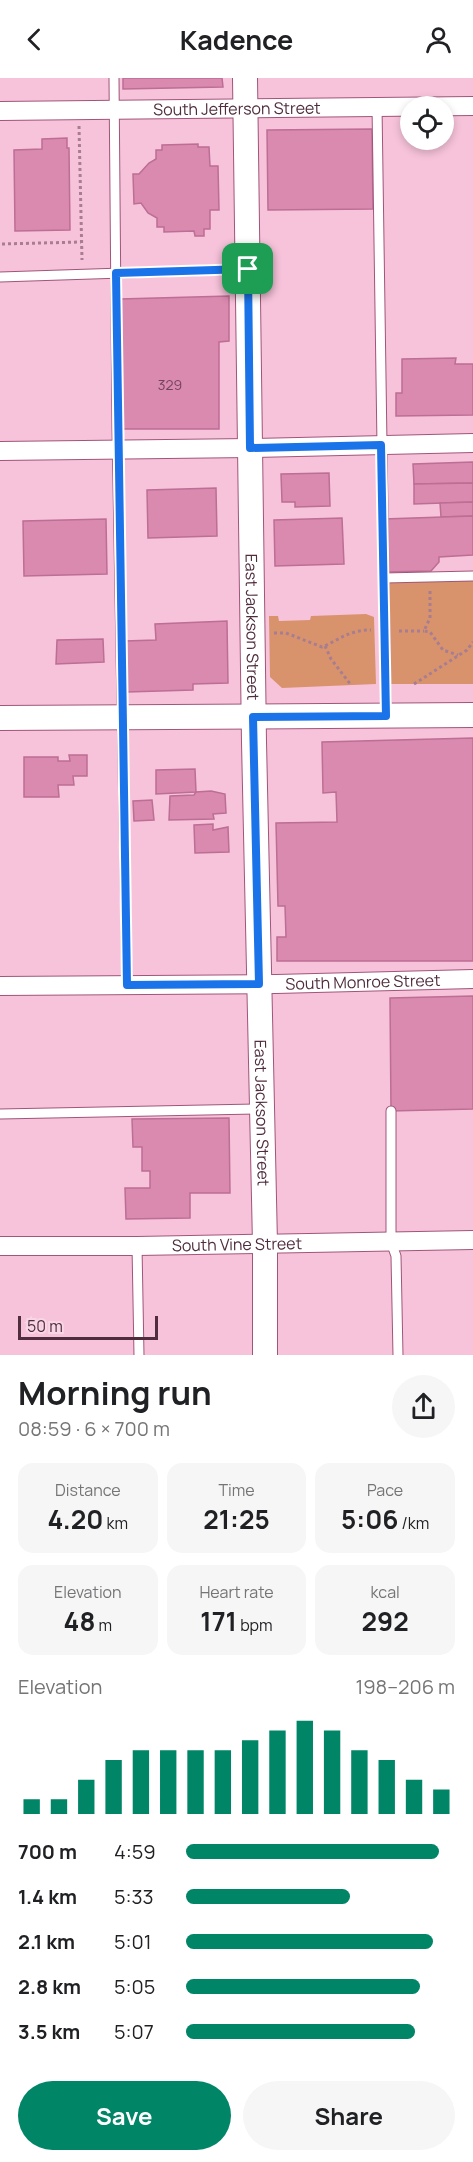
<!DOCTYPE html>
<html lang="en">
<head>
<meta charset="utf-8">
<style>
  :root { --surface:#fff; --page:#f6f6f6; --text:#202124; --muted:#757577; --accent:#008567 }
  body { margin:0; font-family:Manrope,sans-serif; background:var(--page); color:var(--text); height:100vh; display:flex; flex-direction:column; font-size:22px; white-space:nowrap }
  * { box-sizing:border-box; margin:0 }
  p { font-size:20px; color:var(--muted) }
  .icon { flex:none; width:33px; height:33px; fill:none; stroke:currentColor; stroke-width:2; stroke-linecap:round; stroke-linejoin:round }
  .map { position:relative; height:1277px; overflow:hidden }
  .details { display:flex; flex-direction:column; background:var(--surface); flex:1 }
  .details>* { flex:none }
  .controls { position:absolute; left:400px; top:18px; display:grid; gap:12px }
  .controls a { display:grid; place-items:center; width:54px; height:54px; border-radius:50%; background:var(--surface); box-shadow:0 3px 9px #0003; font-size:30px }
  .scale { position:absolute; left:18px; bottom:15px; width:140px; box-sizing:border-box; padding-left:6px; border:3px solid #4f2d3d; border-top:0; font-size:16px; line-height:21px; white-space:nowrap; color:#4f2d3d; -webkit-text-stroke:4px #f9d6e5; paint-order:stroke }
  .pin { position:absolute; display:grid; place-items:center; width:51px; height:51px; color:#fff; margin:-26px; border-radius:12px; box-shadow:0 3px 9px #0006 }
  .round { display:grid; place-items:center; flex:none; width:63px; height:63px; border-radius:32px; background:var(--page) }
  .headline { display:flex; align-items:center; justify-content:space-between; height:102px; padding:0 18px }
  h1 { font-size:33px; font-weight:700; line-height:45px }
  .stats { display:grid; grid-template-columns:repeat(3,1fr); gap:9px; height:102px; padding:6px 18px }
  .stats div { display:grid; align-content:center; border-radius:15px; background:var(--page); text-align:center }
  .stats b { font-size:26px; font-weight:700 }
  .stats small { font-size:16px; font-weight:400 }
  .stats p { font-size:16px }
  .chart { height:168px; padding:12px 18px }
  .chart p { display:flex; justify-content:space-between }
  .chart svg { width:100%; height:108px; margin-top:6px; stroke:var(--accent); stroke-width:6 }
  .primary-button { display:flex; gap:12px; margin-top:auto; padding:12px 18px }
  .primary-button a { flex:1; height:69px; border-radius:36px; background:var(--accent); color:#fff; font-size:24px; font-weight:700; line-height:69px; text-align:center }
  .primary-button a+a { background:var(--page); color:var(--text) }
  ul { padding:0 18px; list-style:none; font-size:20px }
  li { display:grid; grid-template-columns:96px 72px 1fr; align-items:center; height:45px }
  li i { height:15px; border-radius:8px; background:var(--accent) }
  header { display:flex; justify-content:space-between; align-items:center; height:78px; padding:0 18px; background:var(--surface); font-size:27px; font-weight:700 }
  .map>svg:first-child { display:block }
  .green { fill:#d8936c }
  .building { fill:#da89af; stroke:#bd6e94; stroke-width:1.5 }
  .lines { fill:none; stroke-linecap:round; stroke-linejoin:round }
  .service-casing { stroke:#a0557a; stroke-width:11 }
  .minor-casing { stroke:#a0557a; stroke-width:20 }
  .secondary-casing { stroke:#a0557a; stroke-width:26 }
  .path { stroke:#a87d91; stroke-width:3; stroke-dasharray:3 3; stroke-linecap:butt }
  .service { stroke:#fff; stroke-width:9 }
  .minor { stroke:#fff; stroke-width:18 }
  .secondary { stroke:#fff; stroke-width:24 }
  .route-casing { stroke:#fff; stroke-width:12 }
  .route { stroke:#1a73e8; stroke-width:8 }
  .labels { text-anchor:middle; stroke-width:5; stroke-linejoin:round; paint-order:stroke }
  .number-label { font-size:14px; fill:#72445a }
  .street-label { font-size:16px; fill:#4f2d3d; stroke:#f9d6e5 }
</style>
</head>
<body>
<header><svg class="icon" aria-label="back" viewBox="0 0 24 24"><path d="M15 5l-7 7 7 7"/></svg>Kadence<svg class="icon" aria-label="person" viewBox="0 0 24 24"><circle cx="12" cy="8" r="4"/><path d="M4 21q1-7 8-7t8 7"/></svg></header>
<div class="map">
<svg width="473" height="1277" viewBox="0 0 473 1277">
  <rect width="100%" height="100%" fill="#f7c3da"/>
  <!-- green -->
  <g class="green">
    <polygon points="473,502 473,606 390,606 388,505"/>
    <polygon points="366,536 374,539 376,606 282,610 270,599 269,538 278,538 279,543 310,542 311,538"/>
  </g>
  <!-- building -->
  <g class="building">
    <polygon points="123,0 222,0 223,9 123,11"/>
    <polygon points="372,51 373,131 268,132 267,52"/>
    <polygon points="67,60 67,70 69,70 70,152 15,153 14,72 42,71 42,61"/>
    <polygon points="198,66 198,69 209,69 210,88 218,88 219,132 210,132 210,151 204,151 204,158 195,158 194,153 164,154 164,149 157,149 157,140 148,135 141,125 134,126 133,96 139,96 149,85 156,81 156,72 162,72 162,67"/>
    <polygon points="229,218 229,263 219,264 219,351 121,351 120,221"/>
    <polygon points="456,280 455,286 473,286 473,337 396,338 396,315 402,315 402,281"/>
    <polygon points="473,384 473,405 414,406 413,386"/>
    <polygon points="329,395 330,428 295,429 295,424 282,424 281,396"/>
    <polygon points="473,405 473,424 414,426 414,406"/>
    <polygon points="216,410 217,458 148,460 147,412"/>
    <polygon points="473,424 473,438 441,439 440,425"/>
    <polygon points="473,438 473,477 439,479 439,484 431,493 386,494 384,441"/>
    <polygon points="342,440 344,486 275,488 274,442"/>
    <polygon points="106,441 107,496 24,498 23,443"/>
    <polygon points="227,543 228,605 193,606 193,612 127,614 125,563 156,562 155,546"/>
    <polygon points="103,561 104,584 56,586 57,562"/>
    <polygon points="473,660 473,883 277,883 277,859 286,859 285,828 278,828 276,745 337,744 336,714 323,715 322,664"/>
    <polygon points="69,677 87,677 87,698 73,698 74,707 58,707 59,719 24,719 24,679 58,679 58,683 70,683"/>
    <polygon points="195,691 196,714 156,716 156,692"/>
    <polygon points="211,713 225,716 226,735 213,736 214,741 169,742 170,718 194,717 196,714"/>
    <polygon points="152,722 154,742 134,743 133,723"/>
    <polygon points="213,746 213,752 228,749 229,774 195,775 194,747"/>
    <polygon points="473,918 473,1031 391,1033 390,920"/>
    <polygon points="229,1040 230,1115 190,1115 190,1140 126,1141 125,1110 150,1110 150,1093 142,1093 142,1069 133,1069 132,1041"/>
  </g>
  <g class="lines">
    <defs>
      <g id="service">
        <polyline points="114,0 117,351 127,907"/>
        <polyline points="377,28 386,638"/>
        <polyline points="0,199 245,191"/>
        <polyline points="384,500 473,498"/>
        <polyline points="391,1033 391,1164 396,1178 398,1277"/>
        <polyline points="0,1036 261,1031"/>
        <polyline points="137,1168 139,1277"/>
      </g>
      <g id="minor">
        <path id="s1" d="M0 33 473 28"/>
        <polyline points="0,373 250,370 473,365"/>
        <path id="s2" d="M0 908 276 906 473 901"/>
        <path id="s3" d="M0 1168H137L473 1162"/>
      </g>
      <g id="secondary">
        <path id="s4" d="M245 0 254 664 265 1166V1277"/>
        <polyline points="0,640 473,637"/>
      </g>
    </defs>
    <!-- service casing -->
    <use href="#service" class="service-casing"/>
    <!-- minor casing -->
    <use href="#minor" class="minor-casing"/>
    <!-- secondary casing -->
    <use href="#secondary" class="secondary-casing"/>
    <!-- path -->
    <g class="path">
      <polyline points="79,48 82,182"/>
      <polyline points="2,166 81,164"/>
      <polyline points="430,513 430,540 424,553 430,554 443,572 458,577"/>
      <polyline points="399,553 424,553"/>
      <path d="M274 555H286L322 569C341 561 349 552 371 552"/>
      <polyline points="325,568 331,581 351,607"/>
      <polyline points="414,606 467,572 473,564"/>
    </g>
    <!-- service -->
    <use href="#service" class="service"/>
    <!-- minor -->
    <use href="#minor" class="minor"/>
    <!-- secondary -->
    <use href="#secondary" class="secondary"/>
  </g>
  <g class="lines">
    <defs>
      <polygon id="route" points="248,191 250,370 381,367 386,638 253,639 259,906 127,907 116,195"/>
    </defs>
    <!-- route casing -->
    <use href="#route" class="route-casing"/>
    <!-- route -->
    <use href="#route" class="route"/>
  </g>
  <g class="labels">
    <!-- number labels -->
    <g class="number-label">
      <text x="170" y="312">329</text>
    </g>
    <!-- street labels -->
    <g class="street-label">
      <text dy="6" stroke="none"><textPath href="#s1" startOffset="237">South Jefferson Street</textPath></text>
      <text dy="6" stroke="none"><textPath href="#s4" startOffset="549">East Jackson Street</textPath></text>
      <text dy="6" stroke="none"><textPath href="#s2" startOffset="363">South Monroe Street</textPath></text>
      <text dy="6" stroke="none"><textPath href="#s4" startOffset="1035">East Jackson Street</textPath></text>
      <text dy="6" stroke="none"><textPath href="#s3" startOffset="237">South Vine Street</textPath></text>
    </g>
  </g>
</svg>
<div class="controls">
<a><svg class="icon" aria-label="locate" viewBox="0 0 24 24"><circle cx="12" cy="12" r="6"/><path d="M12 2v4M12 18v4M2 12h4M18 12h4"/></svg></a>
</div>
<div class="scale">50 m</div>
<div class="pin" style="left:248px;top:191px;background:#1e9e55"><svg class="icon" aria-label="arrive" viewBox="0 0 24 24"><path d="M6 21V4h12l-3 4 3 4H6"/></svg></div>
</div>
<section class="details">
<div class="headline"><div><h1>Morning run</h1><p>08:59 · 6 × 700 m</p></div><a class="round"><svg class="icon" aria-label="share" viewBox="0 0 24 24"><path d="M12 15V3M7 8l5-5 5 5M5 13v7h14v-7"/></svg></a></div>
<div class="stats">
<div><p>Distance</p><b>4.20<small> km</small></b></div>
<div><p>Time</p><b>21:25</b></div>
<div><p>Pace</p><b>5:06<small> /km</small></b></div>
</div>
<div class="stats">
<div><p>Elevation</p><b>48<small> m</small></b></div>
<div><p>Heart rate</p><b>171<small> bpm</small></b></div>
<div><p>kcal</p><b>292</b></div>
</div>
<div class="chart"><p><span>Elevation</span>198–206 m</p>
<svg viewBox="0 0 160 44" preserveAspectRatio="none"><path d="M5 44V38M15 44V38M25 44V30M35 44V22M45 44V18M55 44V18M65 44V18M75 44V18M85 44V14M95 44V10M105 44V6M115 44V10M125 44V18M135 44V22M145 44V30M155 44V34"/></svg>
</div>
<ul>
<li><b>700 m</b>4:59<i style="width:94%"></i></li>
<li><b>1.4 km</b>5:33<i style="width:61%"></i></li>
<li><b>2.1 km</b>5:01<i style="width:92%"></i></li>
<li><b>2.8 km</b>5:05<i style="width:87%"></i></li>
<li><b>3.5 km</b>5:07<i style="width:85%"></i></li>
</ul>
<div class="primary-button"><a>Save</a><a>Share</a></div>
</section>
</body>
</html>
